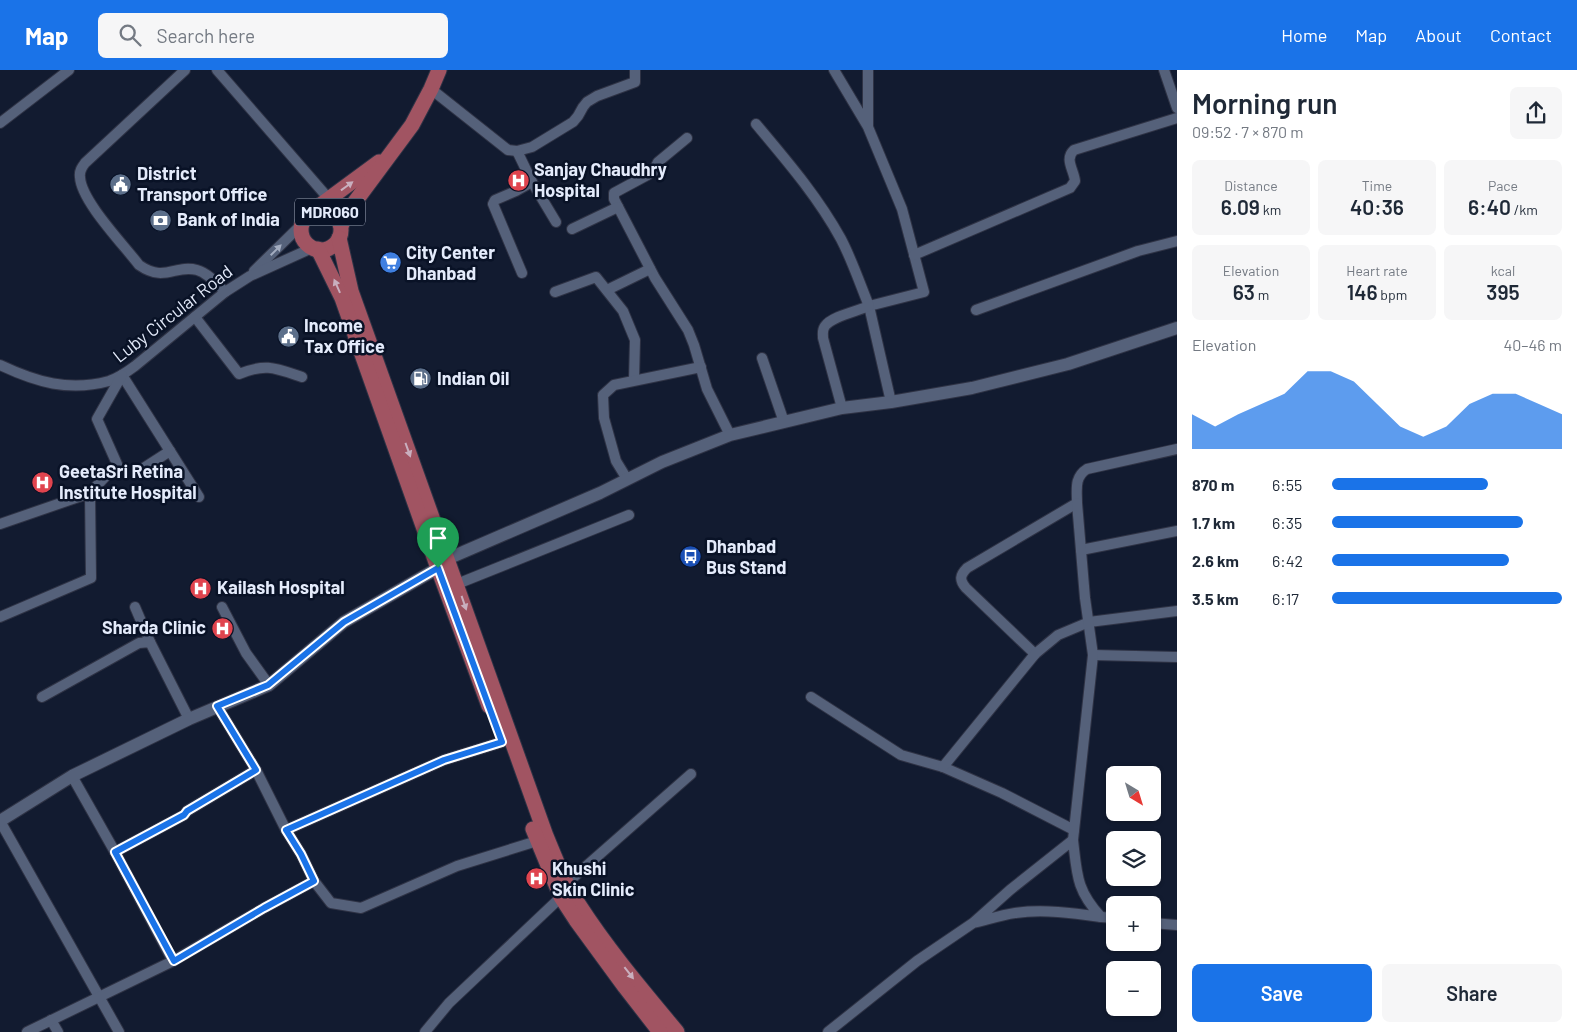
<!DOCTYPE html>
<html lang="en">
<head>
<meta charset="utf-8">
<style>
  :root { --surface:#fff; --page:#f6f6f7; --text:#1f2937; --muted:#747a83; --accent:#1a73e8 }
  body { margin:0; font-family:Barlow,sans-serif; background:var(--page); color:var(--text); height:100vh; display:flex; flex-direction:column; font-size:19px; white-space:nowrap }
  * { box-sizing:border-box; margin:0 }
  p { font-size:16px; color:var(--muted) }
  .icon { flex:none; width:28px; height:28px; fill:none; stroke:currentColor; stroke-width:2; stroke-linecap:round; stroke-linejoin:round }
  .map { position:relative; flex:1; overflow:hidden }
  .sheet { display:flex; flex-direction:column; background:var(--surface); width:400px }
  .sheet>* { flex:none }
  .needle { width:32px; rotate:142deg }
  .buttons { position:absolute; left:1106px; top:696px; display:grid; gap:10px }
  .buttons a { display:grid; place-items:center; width:55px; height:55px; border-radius:8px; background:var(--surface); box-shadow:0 1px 4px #0004; font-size:25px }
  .pin { position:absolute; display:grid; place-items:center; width:42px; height:42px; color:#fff; margin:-51px -21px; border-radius:50% 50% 50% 0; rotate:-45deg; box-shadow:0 0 5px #0007 }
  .pin .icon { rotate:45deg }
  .round { display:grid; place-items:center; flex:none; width:52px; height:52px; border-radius:8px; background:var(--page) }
  .headline { display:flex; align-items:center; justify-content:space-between; height:85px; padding:0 15px }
  h1 { font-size:28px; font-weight:600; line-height:38px }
  .stats { display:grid; grid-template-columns:repeat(3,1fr); gap:8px; height:85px; padding:5px 15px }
  .stats div { display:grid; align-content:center; border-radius:8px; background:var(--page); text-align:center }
  .stats b { font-size:21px; font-weight:600 }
  .stats small { font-size:14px; font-weight:400 }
  .stats p { font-size:14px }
  .chart { height:140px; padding:10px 15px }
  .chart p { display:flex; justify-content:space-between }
  .chart svg { width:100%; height:90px; margin-top:5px; fill:var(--accent); opacity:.7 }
  .primary-button { display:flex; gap:10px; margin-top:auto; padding:10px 15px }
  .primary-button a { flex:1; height:58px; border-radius:8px; background:var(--accent); color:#fff; font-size:20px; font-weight:600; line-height:58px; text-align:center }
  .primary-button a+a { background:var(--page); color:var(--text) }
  ul { padding:0 15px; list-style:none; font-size:16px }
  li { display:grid; grid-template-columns:80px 60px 1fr; align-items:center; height:38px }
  li i { height:12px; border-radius:6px; background:var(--accent) }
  header { display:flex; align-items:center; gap:30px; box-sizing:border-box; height:70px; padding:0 25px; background:var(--accent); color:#fff }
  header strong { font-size:24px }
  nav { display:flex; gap:28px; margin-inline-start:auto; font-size:18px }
  .search { width:350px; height:45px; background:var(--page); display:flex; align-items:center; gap:12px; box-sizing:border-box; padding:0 18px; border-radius:8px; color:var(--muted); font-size:19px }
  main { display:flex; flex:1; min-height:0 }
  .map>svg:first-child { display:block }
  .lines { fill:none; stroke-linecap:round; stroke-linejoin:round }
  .minor-casing { stroke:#2f3345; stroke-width:12 }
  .tertiary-casing { stroke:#2f3345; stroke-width:14 }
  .primary-casing { stroke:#2f3345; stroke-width:17 }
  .minor { stroke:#55617a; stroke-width:10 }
  .tertiary { stroke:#55617a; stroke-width:12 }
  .primary { stroke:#a15462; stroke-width:15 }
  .oneway { fill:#c9afbe }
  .oneway2 { fill:#a4adc1 }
  .route-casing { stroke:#fff; stroke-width:10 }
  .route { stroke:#1a73e8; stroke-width:6 }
  .labels { text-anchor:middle; stroke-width:5; stroke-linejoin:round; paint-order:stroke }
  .shield { fill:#091226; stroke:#a2aabb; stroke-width:1 }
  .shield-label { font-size:16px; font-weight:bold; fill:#e4ebfb }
  .poi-label { font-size:18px; font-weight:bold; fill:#e4ebfb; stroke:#091226; text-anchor:start }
  .street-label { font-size:18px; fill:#e4ebfb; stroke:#091226 }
</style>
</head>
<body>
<header>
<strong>Map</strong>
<div class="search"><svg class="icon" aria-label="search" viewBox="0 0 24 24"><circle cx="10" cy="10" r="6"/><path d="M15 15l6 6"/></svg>Search here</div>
<nav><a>Home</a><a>Map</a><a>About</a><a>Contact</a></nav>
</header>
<main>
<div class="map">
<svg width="1177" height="962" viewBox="0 0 1177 962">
  <rect width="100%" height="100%" fill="#121b30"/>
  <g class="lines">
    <defs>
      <g id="minor">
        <path d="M185 0 85 93C82 97 79 101 80 107 81 131 124 175 139 195 165 213 175 194 197 200 208 203 217 214 225 222"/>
        <polyline points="217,0 329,129 346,144"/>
        <polyline points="834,0 868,57 902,139 924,222 869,236 891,332"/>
        <polyline points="868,0 868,56"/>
        <polyline points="1164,0 1177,38"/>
        <polyline points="431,19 508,80 517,81 532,77 573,52 578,46 583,37 587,32 597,26 635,12 635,0"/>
        <polyline points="0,53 69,0"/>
        <path d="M756 54C787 91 818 127 841 169 852 190 860 214 869 236 858 241 832 246 825 256 822 260 823 263 823 268L842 338"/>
        <polyline points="687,68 658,92 653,102 614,123 614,129 655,208 688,260 694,275 707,319 730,365"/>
        <polyline points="517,81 532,112 556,152"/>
        <polyline points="572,159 618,137"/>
        <path d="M914 185 1070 118 1075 111C1074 100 1064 89 1074 80L1177 48"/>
        <polyline points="254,201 302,154"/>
        <polyline points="522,203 493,134 495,130 516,121 532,112"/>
        <polyline points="607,220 650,199"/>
        <polyline points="555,222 596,207 623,241 635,270 634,310"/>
        <polyline points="976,240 1138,181 1177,171"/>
        <path d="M195 247 239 304C266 293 275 298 302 307"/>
        <polyline points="762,288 784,352"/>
        <path d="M0 295C36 312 69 322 109 311 118 308 127 302 135 296L225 222 250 206 312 178"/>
        <polyline points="122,305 199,427"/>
        <polyline points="139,401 170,381"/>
        <polyline points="627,409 616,391 604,348 603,325 614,315 701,297"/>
        <polyline points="0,454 90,423"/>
        <polyline points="1081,480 1177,461"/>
        <polyline points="457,514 629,445"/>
        <polyline points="135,537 150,572"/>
        <polyline points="222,537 246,583 269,615"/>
        <polyline points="0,547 91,508 90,423 117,394 97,349 122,305"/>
        <path d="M1035 584 966 518C959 510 960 505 967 498L1077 433C1077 420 1074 407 1087 399L1177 379"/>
        <polyline points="1093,585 1177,587"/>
        <polyline points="42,627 139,573 150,572 189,649"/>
        <polyline points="811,627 901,685 943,697 1002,723 1074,760"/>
        <polyline points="943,697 1035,584 1058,565 1089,552 1177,541"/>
        <polyline points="72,706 115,782 173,891"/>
        <polyline points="0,751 119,962"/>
        <polyline points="286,760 444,690 502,672"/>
        <polyline points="1073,770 1093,585 1085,528 1077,433"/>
        <polyline points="115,782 184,745 187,741 256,700"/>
        <polyline points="314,811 331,833 361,838 457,796 537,771"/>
        <polyline points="567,813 691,704"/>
        <polyline points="1101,847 1115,848"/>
        <polyline points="1152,853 1177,855"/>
        <polyline points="51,950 58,962"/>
        <polyline points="27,962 173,891 264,838 314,811 301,784 286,760 256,700 217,636"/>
        <polyline points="425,962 449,933 561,827"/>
        <path d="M828 962 917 891 973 853 1010 820 1073 770C1077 804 1076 820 1101 847 1073 843 1043 839 1015 843 1001 845 986 850 973 853"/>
      </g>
      <g id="tertiary">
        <polyline points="447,489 600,423 662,392 730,365 842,338 891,332 972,318 1068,294 1177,258"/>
        <polyline points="0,751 72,706 189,649 269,615 344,552 438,498"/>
      </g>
      <g id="primary">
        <circle cx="321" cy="160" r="20"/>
        <polyline points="311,142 379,92"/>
        <polyline points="341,156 346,144 412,55 431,19 439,0"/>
        <path d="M339 168 351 221 546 766C556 790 565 814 579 835 608 880 643 921 677 962"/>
        <polyline points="318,179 342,228 438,498 489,636"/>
        <polyline points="533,759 561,827 576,850 625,917 660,962"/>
      </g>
    </defs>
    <!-- minor casing -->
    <use href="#minor" class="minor-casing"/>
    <!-- tertiary casing -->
    <use href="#tertiary" class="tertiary-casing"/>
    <!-- primary casing -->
    <use href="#primary" class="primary-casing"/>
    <!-- minor -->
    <use href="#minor" class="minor"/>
    <!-- tertiary -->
    <use href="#tertiary" class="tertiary"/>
    <!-- primary -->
    <use href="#primary" class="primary"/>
  </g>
  <!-- one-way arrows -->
  <defs><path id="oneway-solid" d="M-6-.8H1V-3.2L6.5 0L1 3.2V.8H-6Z" transform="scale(1.25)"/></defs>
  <g class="oneway">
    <use href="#oneway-solid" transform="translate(347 116) rotate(-36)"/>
    <use href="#oneway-solid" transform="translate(337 216) rotate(-114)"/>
    <use href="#oneway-solid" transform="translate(408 380) rotate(70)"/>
    <use href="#oneway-solid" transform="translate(464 533) rotate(71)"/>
    <use href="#oneway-solid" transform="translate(629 903) rotate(52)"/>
  </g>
  <use class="oneway2" href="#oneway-solid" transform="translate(276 180) rotate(-45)"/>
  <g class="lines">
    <defs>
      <polygon id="route" points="438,498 502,672 444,690 286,760 301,784 314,811 264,838 174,891 115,782 184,745 187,741 256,700 217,636 268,615 344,552"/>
    </defs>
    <!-- route casing -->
    <use href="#route" class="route-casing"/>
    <!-- route -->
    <use href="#route" class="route"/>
  </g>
  <!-- icons -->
  <defs>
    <symbol id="hospital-disc" viewBox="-11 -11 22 22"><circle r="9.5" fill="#e0444e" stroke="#091226"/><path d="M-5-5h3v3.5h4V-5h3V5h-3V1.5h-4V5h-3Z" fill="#fff"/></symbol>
    <symbol id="civic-disc" viewBox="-11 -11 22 22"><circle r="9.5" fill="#5c6f8a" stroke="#091226"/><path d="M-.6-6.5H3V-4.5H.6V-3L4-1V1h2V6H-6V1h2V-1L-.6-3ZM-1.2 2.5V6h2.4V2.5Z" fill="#fff"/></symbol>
    <symbol id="bank-disc" viewBox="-11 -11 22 22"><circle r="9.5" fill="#5c6f8a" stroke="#091226"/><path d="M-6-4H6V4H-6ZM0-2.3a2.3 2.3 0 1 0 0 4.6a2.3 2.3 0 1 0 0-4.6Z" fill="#fff"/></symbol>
    <symbol id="supermarket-disc" viewBox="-11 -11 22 22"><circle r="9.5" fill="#3f7fe0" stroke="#091226"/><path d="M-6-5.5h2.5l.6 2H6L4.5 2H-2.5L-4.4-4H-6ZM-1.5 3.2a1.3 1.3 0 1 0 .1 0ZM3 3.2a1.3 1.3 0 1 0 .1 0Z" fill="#fff"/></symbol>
    <symbol id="fuel-disc" viewBox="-11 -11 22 22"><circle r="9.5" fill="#5c6f8a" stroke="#091226"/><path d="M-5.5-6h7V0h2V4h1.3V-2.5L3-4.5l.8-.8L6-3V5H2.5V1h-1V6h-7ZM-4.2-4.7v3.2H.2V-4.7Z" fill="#fff"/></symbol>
    <symbol id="bus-disc" viewBox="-11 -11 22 22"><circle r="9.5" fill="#1a4fb4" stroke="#091226"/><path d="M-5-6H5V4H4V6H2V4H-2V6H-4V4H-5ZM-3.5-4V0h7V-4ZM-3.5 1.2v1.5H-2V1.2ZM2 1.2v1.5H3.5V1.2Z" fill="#fff"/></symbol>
  </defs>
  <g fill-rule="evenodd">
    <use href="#hospital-disc" x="506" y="98" width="25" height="25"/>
    <use href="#civic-disc" x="108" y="102" width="25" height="25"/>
    <use href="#bank-disc" x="148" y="138" width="25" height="25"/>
    <use href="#supermarket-disc" x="378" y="180" width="25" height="25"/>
    <use href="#civic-disc" x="276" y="254" width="25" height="25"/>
    <use href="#fuel-disc" x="408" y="296" width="25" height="25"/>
    <use href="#hospital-disc" x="30" y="400" width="25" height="25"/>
    <use href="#bus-disc" x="678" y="474" width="25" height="25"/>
    <use href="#hospital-disc" x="188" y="506" width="25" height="25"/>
    <use href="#hospital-disc" x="210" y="546" width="25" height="25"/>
    <use href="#hospital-disc" x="524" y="796" width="25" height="25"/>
  </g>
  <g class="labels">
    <!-- shield labels -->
    <rect class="shield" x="295" y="128.5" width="70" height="27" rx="4"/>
    <g class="shield-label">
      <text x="330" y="148">MDR060</text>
    </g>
    <!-- poi labels -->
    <g class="poi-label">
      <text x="534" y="106">Sanjay Chaudhry<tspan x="534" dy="21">Hospital</tspan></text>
      <text x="137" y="110">District<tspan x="137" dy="21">Transport Office</tspan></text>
      <text x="177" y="156">Bank of India</text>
      <text x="406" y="189">City Center<tspan x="406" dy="21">Dhanbad</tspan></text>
      <text x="304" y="262">Income<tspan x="304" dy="21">Tax Office</tspan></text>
      <text x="437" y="315">Indian Oil</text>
      <text x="59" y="408">GeetaSri Retina<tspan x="59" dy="21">Institute Hospital</tspan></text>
      <text x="706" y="483">Dhanbad<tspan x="706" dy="21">Bus Stand</tspan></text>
      <text x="217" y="524">Kailash Hospital</text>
      <text x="206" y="564" text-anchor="end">Sharda Clinic</text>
      <text x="552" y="805">Khushi<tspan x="552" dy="21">Skin Clinic</tspan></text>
    </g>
    <!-- street labels -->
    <g class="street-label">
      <text transform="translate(173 244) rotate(-38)" y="6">Luby Circular Road</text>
    </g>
  </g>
</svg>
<div class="buttons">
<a><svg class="needle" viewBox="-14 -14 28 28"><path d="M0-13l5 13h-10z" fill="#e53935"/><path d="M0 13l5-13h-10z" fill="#747a83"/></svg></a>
<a><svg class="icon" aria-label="layers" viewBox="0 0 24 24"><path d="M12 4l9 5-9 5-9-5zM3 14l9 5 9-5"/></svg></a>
<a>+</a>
<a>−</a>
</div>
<div class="pin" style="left:438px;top:498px;background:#1e9e55"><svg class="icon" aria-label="arrive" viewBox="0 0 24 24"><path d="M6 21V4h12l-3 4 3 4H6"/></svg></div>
</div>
<section class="sheet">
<div class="headline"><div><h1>Morning run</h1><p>09:52 · 7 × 870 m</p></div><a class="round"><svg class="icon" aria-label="share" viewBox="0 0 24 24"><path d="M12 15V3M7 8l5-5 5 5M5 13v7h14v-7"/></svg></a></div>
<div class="stats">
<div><p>Distance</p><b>6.09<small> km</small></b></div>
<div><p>Time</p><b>40:36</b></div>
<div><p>Pace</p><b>6:40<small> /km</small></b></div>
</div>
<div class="stats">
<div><p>Elevation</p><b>63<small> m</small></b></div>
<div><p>Heart rate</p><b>146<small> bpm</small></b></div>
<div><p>kcal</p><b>395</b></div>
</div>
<div class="chart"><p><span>Elevation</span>40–46 m</p>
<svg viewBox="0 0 160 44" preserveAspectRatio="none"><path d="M0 44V27L10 33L20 27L30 22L40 17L50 6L60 6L70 11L80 22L90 33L100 38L110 33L120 22L130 17L140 17L150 22L160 27V44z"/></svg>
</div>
<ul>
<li><b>870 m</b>6:55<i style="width:68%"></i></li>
<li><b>1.7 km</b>6:35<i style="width:83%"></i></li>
<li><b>2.6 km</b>6:42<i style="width:77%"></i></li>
<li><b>3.5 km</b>6:17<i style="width:100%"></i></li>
</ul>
<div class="primary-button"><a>Save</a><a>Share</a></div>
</section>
</main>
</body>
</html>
